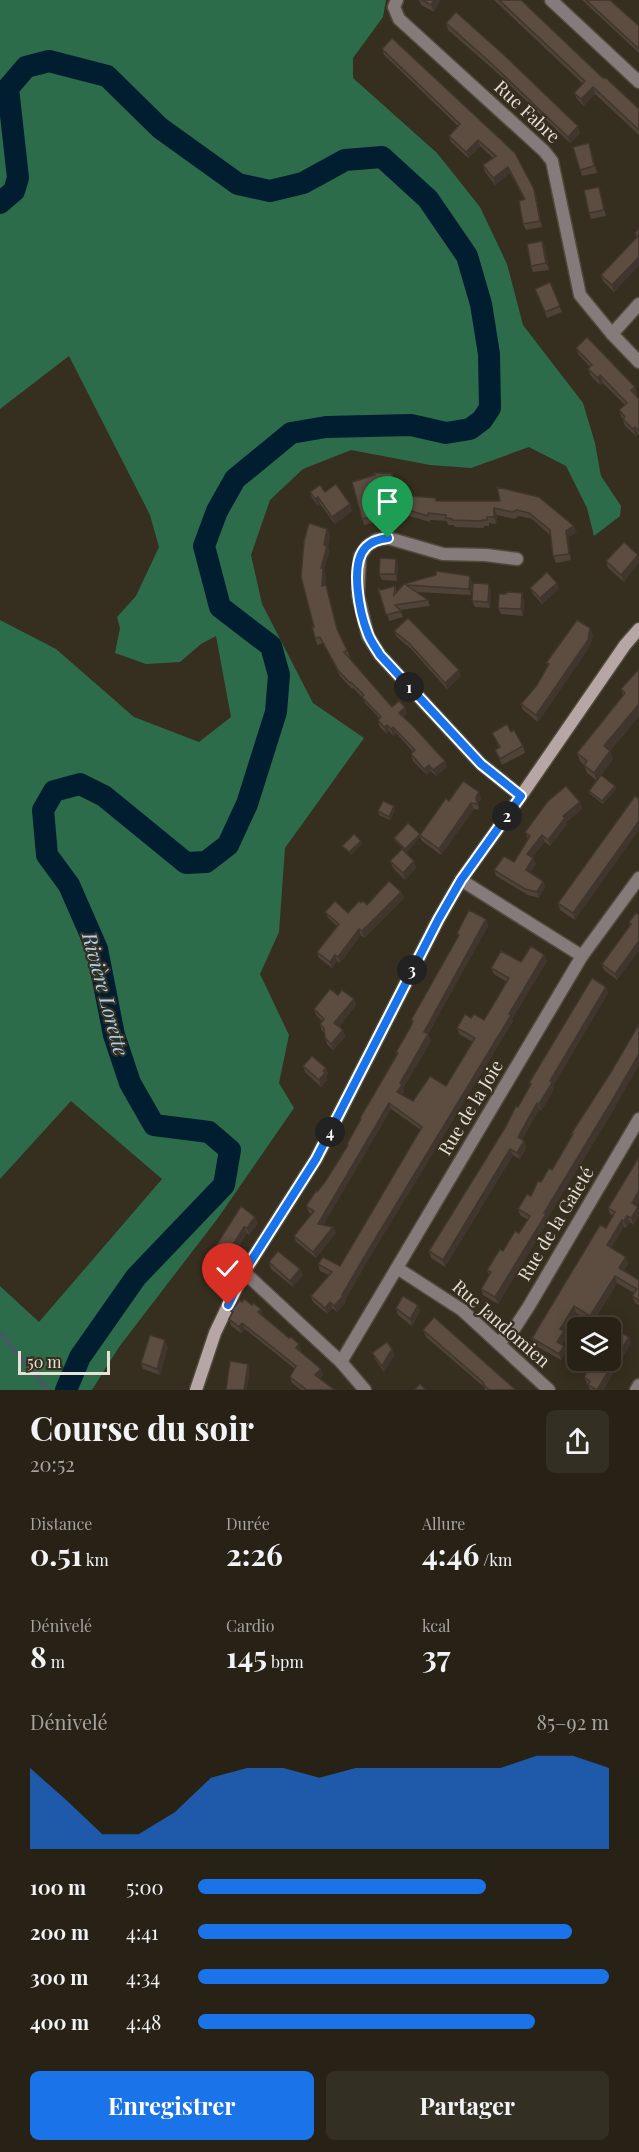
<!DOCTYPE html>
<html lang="fr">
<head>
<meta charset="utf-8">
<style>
  :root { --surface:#282216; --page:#342f23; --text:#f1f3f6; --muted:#a5a4a1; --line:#443f35; --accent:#1a73e8 }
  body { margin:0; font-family:"Playfair Display",serif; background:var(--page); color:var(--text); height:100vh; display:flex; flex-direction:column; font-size:22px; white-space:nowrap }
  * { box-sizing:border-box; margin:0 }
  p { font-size:20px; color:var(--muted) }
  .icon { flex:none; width:33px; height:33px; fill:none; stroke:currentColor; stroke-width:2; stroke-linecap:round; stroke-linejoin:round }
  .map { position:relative; height:1390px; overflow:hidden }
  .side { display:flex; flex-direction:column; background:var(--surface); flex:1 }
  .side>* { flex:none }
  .buttons { position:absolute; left:567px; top:1317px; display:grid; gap:12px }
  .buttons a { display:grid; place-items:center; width:54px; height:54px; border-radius:9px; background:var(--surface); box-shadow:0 3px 15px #0003,0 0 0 2px var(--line); font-size:30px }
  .scale { position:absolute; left:18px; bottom:15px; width:92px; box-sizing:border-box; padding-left:6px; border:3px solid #e6e1d7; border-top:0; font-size:16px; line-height:21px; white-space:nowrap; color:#e6e1d7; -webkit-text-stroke:4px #362e1e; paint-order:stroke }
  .pin { position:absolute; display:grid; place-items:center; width:51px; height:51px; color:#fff; margin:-62px -26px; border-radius:50% 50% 50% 0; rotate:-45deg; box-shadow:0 0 6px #0007 }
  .pin .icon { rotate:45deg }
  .km { position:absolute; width:30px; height:30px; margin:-15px; border-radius:50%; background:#222; color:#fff; font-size:16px; line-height:30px; text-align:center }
  .round { display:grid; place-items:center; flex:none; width:63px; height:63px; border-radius:9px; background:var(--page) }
  .overview { display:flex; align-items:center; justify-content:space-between; height:102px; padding:0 30px }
  h1 { font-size:33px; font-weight:700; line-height:45px }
  .metrics { display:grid; grid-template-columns:repeat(3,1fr); gap:9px; height:102px; padding:6px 30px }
  .metrics div { display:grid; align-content:center }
  .metrics b { font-size:30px; font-weight:700 }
  .metrics small { font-size:16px; font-weight:400 }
  .metrics p { font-size:16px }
  .chart { height:168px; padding:12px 30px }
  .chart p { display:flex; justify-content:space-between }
  .chart svg { width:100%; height:108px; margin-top:6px; fill:var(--accent); opacity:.7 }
  .primary-button { display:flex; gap:12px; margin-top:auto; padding:12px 30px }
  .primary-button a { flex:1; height:69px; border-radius:9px; background:var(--accent); color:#fff; font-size:24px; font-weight:700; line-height:69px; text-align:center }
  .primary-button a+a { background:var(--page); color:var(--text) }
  ul { padding:0 30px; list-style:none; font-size:20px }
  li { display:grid; grid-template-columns:96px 72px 1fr; align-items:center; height:45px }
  li i { height:15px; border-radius:8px; background:var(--accent) }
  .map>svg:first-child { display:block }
  .forest { fill:#2d6c4b }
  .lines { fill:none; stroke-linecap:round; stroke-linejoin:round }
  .stream { stroke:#465863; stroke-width:4 }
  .river { stroke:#011e31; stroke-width:22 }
  .street-casing { stroke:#524b3c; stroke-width:15 }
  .secondary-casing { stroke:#524b3c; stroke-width:15 }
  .street { stroke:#857b7a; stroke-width:12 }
  .secondary { stroke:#b6a6a5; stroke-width:12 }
  .wall { fill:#4f4237 }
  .shaded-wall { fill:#40362d }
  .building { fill:#5c4d40; stroke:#40362d; stroke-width:1.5 }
  .route-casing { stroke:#fff; stroke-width:12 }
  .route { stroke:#1a73e8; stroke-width:8 }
  .labels { text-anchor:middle; stroke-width:4.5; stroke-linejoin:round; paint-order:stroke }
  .street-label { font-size:18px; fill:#e6e1d7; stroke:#362e1e }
  .water-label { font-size:20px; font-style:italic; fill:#a6d4f7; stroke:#362e1e }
</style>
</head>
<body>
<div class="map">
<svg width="639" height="1390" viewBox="0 0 639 1390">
  <rect width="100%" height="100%" fill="#362e1e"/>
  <!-- forest -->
  <polygon class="forest" points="0,0 386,0 383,17 353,58 353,78 437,153 480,207 507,264 523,325 583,403 595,443 601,476 621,506 620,516 594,536 587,508 566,466 529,447 471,468 430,465 351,450 303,469 270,500 251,555 262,604 313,703 364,738 285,848 279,932 260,974 289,1035 279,1083 294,1108 218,1218 119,1347 92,1390 0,1390 0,1286 39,1322 162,1179 71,1101 0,1179 0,620 56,649 134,717 199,742 231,717 216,636 201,644 180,662 146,664 115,653 120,628 117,617 136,596 159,547 150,515 69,356 0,409"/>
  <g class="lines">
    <!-- stream -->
    <polyline class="stream" points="0,1333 48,1390"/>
    <!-- river -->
    <polyline class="river" points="0,203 14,191 18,178 8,88 26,67 49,61 107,76 160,128 238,184 270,191 303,183 345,160 382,157 428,199 467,256 481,304 489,354 490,408 482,420 470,429 446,433 411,425 326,427 291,433 235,479 217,511 204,546 220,607 271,646 279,675 276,712 247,804 228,845 206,862 186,863 104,796 80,784 54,791 43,810 47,855 69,885 97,949 114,1035 130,1083 154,1125 209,1132 230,1150 224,1185 136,1277 80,1357 66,1390"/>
    <defs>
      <g id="street">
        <polyline points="397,0 394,7 399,19 544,151 552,161 580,295 612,334 639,362"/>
        <polyline points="551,0 639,82"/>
        <polyline points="612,334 639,304"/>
        <polyline points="517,559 486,555 443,554 388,538 376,540 367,546 360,556 358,595 368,636 380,655 481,764 521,796"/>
        <polyline points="461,880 582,956"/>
        <polyline points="397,1268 462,1310 549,1390"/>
        <polyline points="244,1272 341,1362 365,1390"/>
        <polyline points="498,1343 514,1329 529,1306 639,1119"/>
        <polyline points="341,1362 582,956 639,878"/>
        <polyline points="636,1390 639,1385"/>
      </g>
      <polyline id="secondary" points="196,1390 215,1333 244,1272 316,1159 438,920 461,880 521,796 625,645 639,629"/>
    </defs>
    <!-- street casing -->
    <use href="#street" class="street-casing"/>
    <!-- secondary casing -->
    <use href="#secondary" class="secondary-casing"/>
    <!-- street -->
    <use href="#street" class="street"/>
    <!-- secondary -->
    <use href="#secondary" class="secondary"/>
  </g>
  <!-- wall -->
  <g class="wall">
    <polygon points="419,0 440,0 434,12 421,5"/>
    <polygon points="494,0 521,0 603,78 639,109 639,135 595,94 584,106 577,99 574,93 583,84"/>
    <polygon points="582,0 611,0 611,1 639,26 639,53"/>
    <polygon points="446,23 580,133 570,143 494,70 448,30"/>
    <polygon points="382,49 534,189 536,195 542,227 526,230 523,224 524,199 510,173 495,185 485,172 483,165 493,158 480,146 468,158 451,142 449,136 458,126 384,55"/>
    <polygon points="573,147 591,150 597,173 582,176"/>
    <polygon points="599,187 606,216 591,219 589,213"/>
    <polygon points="639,228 639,265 614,292 603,281 601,275 636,238 635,233"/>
    <polygon points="542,241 545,248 549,270 533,272 531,266"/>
    <polygon points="550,282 562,312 547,318 535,289"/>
    <polygon points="576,348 635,387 637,394 636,395 639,399 639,435 638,434 636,436 625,426 619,410 625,405 603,383 600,385 591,376 588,369 590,367 579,355"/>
    <polygon points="394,479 394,488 412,496 436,498 437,501 500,501 577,532 568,537 571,560 556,563 553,556 550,535 532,519 519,516 514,519 497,515 496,524 489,523 489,526 484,526 484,528 454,527 454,525 448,525 447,521 430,520 430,522 368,504 372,523 364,525 352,482"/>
    <polygon points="310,492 325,492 350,504 352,511 335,524 320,504 318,506 312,498"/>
    <polygon points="327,529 330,535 328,547 329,552 324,570 326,575 325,586 326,585 328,592 338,632 347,650 350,657 348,657 392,707 407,713 403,717 445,761 447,767 436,776 431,771 427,775 413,761 411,754 413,752 396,733 393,736 389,731 387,734 380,727 378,720 380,719 365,703 363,698 353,688 352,689 340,676 323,643 317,645 312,627 314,627"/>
    <polygon points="638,555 639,562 624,582 608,568 606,561"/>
    <polygon points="396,559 398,565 397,581 382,580 379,574"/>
    <polygon points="472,582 471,595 416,592 428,600 430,606 400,610 403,617 389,621 381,590 395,586 397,592 404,584"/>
    <polygon points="557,583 559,589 542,604 533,594 530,588"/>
    <polygon points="491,591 490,608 475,607 472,601"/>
    <polygon points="524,600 523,616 501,614 498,608"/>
    <polygon points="394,631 461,676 447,689 411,649 397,637"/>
    <polygon points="593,635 590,646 538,722 523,710 521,704 537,685 548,666 546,663"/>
    <polygon points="639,669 639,716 610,751 613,759 601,775 615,786 616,789 603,804 590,794 589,791 596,780 587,773 584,765 580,761 577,753 623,696 621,689"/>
    <polygon points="511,732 523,746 525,753 502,765 495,750 499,748 492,733"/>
    <polygon points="481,799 478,803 479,810 474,809 441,855 422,841 420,837 407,852 395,841 394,838 420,834 449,801"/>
    <polygon points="639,799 575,920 560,910 558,903"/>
    <polygon points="580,802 582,809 566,822 567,824 550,846 545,842 532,857 536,864 530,873 543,881 545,887 539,898 528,895 496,876 494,870 514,862 528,839 525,832"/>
    <polygon points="395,810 390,820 379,815 378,811"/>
    <polygon points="390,861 414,861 416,868 405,880 393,868"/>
    <polygon points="401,892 404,898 364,938 361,935 340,963 337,961 332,968 319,958 317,952 337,926 328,918 325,912 348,913 361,903 367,905"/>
    <polygon points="639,915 639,950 617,980 604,970 602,964 630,925 629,922"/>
    <polygon points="486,919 488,926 428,1034 431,1041 403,1088 404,1091 402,1095 413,1101 446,1086 473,1042 459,1034 457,1028 471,1018 484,1020 507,982 494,974 491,968 521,962 544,955 547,961 512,1019 513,1021 368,1260 345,1300 346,1302 337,1312 332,1308 327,1314 313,1302 311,1296 329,1275 320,1271 318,1264 340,1266 421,1130 391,1109 323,1225 333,1227 336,1233 316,1258 296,1242 294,1236 311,1214 309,1212 306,1206 325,1182 347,1146 347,1144 361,1120 360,1118 397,1055 396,1052 410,1028 412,1022 411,1020 458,937 457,933"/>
    <polygon points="606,987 608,993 553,1086 554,1089 541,1111 539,1109 522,1140 524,1141 526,1147 520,1159 513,1155 445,1267 431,1258 429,1251 518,1107 530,1086 529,1083"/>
    <polygon points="338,995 356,1005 339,1027 343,1030 345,1037 333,1050 327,1044 325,1038 324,1032 322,1031 320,1024 322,1021 316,1015 314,1009"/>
    <polygon points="303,1066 326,1068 328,1074 326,1077 327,1080 321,1087 305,1072"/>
    <polygon points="616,1106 547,1219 548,1221 498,1304 483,1295 481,1289 489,1275 487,1270 503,1251 519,1233 528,1220 520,1215 518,1209 531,1196 552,1170 572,1136 571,1134"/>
    <polygon points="639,1157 639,1201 636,1206 634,1225 630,1222 626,1228 624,1227 611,1248 628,1264 624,1270 639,1280 639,1305 635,1303 632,1296 634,1293 617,1283 593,1322 576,1313 564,1332 566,1338 562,1345 566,1352 561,1360 534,1345 532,1338 606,1228 613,1216 610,1214 608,1208"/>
    <polygon points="241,1206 258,1223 249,1235 247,1233 228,1263 216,1256 214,1249"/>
    <polygon points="269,1262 303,1275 293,1287 271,1269"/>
    <polygon points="396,1308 420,1311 412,1326 398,1315"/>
    <polygon points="231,1311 263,1315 263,1316 301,1350 300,1351 323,1375 320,1378 335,1390 301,1390 292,1383 290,1377 295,1369 245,1329 241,1333 231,1326 229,1319 232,1314"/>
    <polygon points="423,1330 516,1390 485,1390 484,1387 426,1337"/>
    <polygon points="631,1343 603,1390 590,1390 584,1377"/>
    <polygon points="168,1347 160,1375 143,1369 141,1363"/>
    <polygon points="392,1349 394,1356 384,1372 375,1359 372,1353"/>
  </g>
  <!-- shaded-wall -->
  <g class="shaded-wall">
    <polygon points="434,0 440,0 434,12 431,5"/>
    <polygon points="593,87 595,94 584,106 581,99"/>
    <polygon points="578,126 580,133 570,143 568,137"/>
    <polygon points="478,140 480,146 468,158 466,152"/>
    <polygon points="508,167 510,173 495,185 493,178"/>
    <polygon points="599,187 601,194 606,216 604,210"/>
    <polygon points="534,189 536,195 542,227 540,221"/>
    <polygon points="542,241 545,248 549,270 546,263"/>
    <polygon points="639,257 639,265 614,292 612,285"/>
    <polygon points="600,375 603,383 600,385 598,378"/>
    <polygon points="635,387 637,394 634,398 631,390"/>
    <polygon points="635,427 638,434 636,436 633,429"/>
    <polygon points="392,473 394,479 394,493 392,487"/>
    <polygon points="318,497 320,504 318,506 315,499"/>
    <polygon points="350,504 352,511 335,524 332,517"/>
    <polygon points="494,508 497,515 496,524 494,517"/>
    <polygon points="574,526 577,532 568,537 571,560 569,554 566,531"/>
    <polygon points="327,529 330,535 328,547 329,552 324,570 326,575 324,593 322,586 321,568"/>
    <polygon points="638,555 639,562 624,582 621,575"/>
    <polygon points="396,559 398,565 397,581 395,574"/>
    <polygon points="470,576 472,582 471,595 469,589"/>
    <polygon points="557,583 559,589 542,604 540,598"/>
    <polygon points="489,584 491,591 490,608 488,602"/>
    <polygon points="522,593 524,600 523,616 521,609"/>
    <polygon points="590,628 593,635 590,646 538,722 536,715"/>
    <polygon points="459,670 461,676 447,689 445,683"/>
    <polygon points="638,705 639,716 607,754 604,746"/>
    <polygon points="405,707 407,713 401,719 399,713"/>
    <polygon points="387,725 389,731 387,734 384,727"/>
    <polygon points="393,727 396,733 393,736 391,729"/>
    <polygon points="610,751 613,759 597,781 594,773"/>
    <polygon points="445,761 447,767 436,776 433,770"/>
    <polygon points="429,765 431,771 427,775 424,769"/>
    <polygon points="615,786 616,789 603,804 602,801"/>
    <polygon points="479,792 481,799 478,803 479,810 476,797"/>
    <polygon points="580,802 582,809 566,822 567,824 550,846 548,840 563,816"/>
    <polygon points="471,803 474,809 441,855 439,849"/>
    <polygon points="394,806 395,810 390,820 389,817"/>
    <polygon points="639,821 639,830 575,920 573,913"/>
    <polygon points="420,834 420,837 407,852 405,849"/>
    <polygon points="542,835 545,842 529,860 527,854"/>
    <polygon points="361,841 362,844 350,856 349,852"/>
    <polygon points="533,858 536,864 528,876 526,870"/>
    <polygon points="414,861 416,868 405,880 403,873"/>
    <polygon points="543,881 545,887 539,898 537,892"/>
    <polygon points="401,892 404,898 364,938 362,931"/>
    <polygon points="486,919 488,926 426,1038 424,1032"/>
    <polygon points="359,929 361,935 340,963 338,957"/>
    <polygon points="639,941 639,950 617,980 615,974"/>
    <polygon points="335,955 337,961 332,968 330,962"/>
    <polygon points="544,955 547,961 512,1019 513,1021 368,1260 345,1300 346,1302 337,1312 334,1306 342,1295"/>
    <polygon points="606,987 608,993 553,1086 554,1089 541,1111 539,1104 550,1081"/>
    <polygon points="354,999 356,1005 337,1030 334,1023"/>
    <polygon points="343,1030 345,1037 333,1050 331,1044"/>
    <polygon points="428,1034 431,1041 403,1088 404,1091 399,1098 397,1092 400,1083"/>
    <polygon points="639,1054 639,1065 616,1106 547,1219 548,1221 498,1304 495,1297"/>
    <polygon points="326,1068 328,1074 326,1077 327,1080 321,1087 319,1080 323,1071"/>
    <polygon points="389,1103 391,1109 320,1231 318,1224"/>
    <polygon points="537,1103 539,1109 520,1143 518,1137"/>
    <polygon points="524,1141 526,1147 520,1159 517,1153"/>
    <polygon points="510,1149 513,1155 445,1267 443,1260"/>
    <polygon points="639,1191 639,1201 634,1210 632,1203"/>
    <polygon points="638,1207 639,1215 634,1225 631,1218"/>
    <polygon points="627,1216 630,1222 626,1228 624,1221"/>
    <polygon points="255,1217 258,1223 249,1235 247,1228"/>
    <polygon points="622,1220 624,1227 609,1252 607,1245"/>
    <polygon points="244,1227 247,1233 228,1263 226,1256"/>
    <polygon points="333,1227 336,1233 316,1258 313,1252"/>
    <polygon points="626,1257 628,1264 622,1274 619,1268"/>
    <polygon points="300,1269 303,1275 293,1287 290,1281"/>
    <polygon points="615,1276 617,1283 593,1322 590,1316"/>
    <polygon points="330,1302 332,1308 327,1314 325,1308"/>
    <polygon points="418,1305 420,1311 412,1326 410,1319"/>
    <polygon points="574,1306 576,1313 564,1332 566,1338 560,1348 557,1342 560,1329"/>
    <polygon points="261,1309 263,1315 261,1319 258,1312"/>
    <polygon points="242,1323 245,1329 241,1333 239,1327"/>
    <polygon points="629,1337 631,1343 603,1390 597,1390"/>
    <polygon points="165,1340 168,1347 160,1375 157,1369"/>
    <polygon points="299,1344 301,1350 298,1354 296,1348"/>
    <polygon points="564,1346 566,1352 561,1360 559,1354"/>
    <polygon points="392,1349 394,1356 384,1372 382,1366"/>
    <polygon points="248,1364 250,1370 247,1390 244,1390"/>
    <polygon points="321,1369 323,1375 318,1381 315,1375"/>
  </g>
  <!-- building -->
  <g class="building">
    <polygon points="422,0 434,0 431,5"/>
    <polygon points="499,0 521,0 603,78 606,78 639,109 639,130 593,87 581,99 574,93 585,81"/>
    <polygon points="586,0 610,0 639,26 639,49"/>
    <polygon points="456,12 503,54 578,126 568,137 492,64 446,23"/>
    <polygon points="392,38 515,153 534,189 540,221 523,224 519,201 525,199 508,167 493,178 483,165 496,156 478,140 466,152 449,136 460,124 382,49"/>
    <polygon points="589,143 594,166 580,170 573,147"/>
    <polygon points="599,187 604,210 589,213 584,190"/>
    <polygon points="639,228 639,257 612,285 601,275 638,236 635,233"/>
    <polygon points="542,241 546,263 531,266 527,244"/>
    <polygon points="550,282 560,306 545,312 535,289"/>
    <polygon points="587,337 635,387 631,390 639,399 639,431 635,427 633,429 623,419 625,417 619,410 627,403 600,375 598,378 588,369 592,365 576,348"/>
    <polygon points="374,473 392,473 392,487 406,491 412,494 411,496 436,498 436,501 500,501 497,487 539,497 574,526 566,531 569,554 553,556 550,530 529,513 517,510 512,512 494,508 494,517 487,517 487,520 482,520 482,521 452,520 452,519 446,518 446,515 428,513 428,516 365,497 370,517 362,519 352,482 375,475"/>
    <polygon points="336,484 350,504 332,517 318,497 315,499 310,492 320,485 325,492"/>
    <polygon points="309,523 327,529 324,545 327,546 321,568 323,568 322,586 326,585 337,629 347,650 344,652 392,707 399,701 405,707 399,713 414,727 445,761 433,770 429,765 424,769 411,754 415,750 393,727 391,729 387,725 384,727 378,720 381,717 362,697 364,695 351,682 350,683 338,670 320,637 315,638 312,627 314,627 301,577 304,541"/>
    <polygon points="624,542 638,555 621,575 606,561"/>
    <polygon points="380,558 396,559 395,574 379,574"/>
    <polygon points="436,571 470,576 469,589 406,585 428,600 395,605 401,611 386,615 378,588 381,590 395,586 394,595 404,584 436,575"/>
    <polygon points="547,572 557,583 540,598 530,588"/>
    <polygon points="473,583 489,584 488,602 472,601"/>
    <polygon points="507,592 522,593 521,609 498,608 499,594 506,594"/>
    <polygon points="408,618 459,670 445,683 409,643 394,631"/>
    <polygon points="577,620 590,628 588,640 536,715 521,704 537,685 549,664 546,663"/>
    <polygon points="639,669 639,706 638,705 604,746 610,751 594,773 584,765 587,761 577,753 625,693 621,689"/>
    <polygon points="507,724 511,732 514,730 523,746 500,759 495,750 500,747 492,733"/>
    <polygon points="601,775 615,786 602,801 589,791"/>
    <polygon points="463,781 479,792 476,797 477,804 471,803 439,849 420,835 446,798 449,801"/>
    <polygon points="566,786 580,802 563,816 565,818 548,840 542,835 527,854 533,858 526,870 543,881 537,892 525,889 494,870 504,856 514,862 530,836 525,832 548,801"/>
    <polygon points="635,796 639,799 639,821 573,913 558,903"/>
    <polygon points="383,801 394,806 389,817 378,811"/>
    <polygon points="408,823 420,834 405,849 394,838"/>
    <polygon points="354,834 361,841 349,852 342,846"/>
    <polygon points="402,849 414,861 403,873 390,861"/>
    <polygon points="389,881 401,892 362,931 359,929 338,957 335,955 330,962 317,952 339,924 325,912 335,901 348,913 359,901 361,903 363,901 367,905"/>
    <polygon points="469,910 486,919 424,1032 428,1034 400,1083 402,1085 397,1092 413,1101 430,1076 446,1086 475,1038 457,1028 465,1014 471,1018 474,1014 484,1020 509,978 491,968 501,951 521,962 531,946 544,955 509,1014 511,1015 366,1254 342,1295 343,1296 334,1306 330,1302 325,1308 311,1296 332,1272 318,1264 323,1257 340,1266 422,1127 389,1103 318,1224 333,1227 313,1252 294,1236 314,1211 306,1206 316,1191 317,1192 325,1182 348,1145 347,1144 361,1119 360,1118 398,1053 396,1052 410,1028 413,1021 411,1020 459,935 457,933"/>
    <polygon points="636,913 639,915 639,941 615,974 602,964 631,924 629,922"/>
    <polygon points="592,978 606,987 550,1081 552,1083 539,1104 537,1103 518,1137 524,1141 517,1153 510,1149 443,1260 429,1251 505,1128 516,1106 518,1107 531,1084 529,1083"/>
    <polygon points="330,989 338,995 342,990 354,999 334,1023 343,1030 331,1044 325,1038 324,1028 320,1024 324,1019 314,1009"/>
    <polygon points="639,1024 639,1054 613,1099 544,1213 546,1214 495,1297 481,1289 491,1272 487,1270 500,1249 503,1251 515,1231 519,1233 530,1216 518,1209 527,1194 531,1196 538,1181 541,1182 549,1168 552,1170 573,1134 571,1134 611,1072"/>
    <polygon points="312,1056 326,1068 323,1071 325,1073 319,1080 303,1066"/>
    <polygon points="639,1157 639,1191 632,1203 638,1207 631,1218 627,1216 624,1221 622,1220 607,1245 626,1257 619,1268 639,1280 639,1300 632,1296 637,1289 615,1276 590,1316 574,1306 560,1329 564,1331 557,1342 564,1346 559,1354 532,1338 600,1225 606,1228 615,1212 608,1208"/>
    <polygon points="241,1206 255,1217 247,1228 244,1227 226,1256 214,1249"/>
    <polygon points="278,1251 300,1269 290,1281 269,1262"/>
    <polygon points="403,1296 418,1305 410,1319 396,1308"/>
    <polygon points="244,1299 252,1305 253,1303 261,1309 258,1312 289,1338 291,1337 299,1344 296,1348 321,1369 315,1375 335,1390 307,1390 290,1377 296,1366 242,1323 239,1327 229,1319 233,1312 231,1311 240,1300 242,1302"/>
    <polygon points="434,1317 516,1390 489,1390 483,1384 484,1383 423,1330"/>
    <polygon points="615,1329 629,1337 597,1390 588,1385 590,1381 584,1377 594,1360 610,1360 610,1337"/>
    <polygon points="150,1335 165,1340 157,1369 141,1363"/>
    <polygon points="387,1342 392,1349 382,1366 372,1353"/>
    <polygon points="230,1361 248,1364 244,1390 226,1390"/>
    <polygon points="420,1384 426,1390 414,1390"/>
  </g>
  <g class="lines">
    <defs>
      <path id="route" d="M228 1305 244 1272 316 1159 438 920 461 880 521 796 481 764 380 655C376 648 371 642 368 634 360 614 349 564 366 547 372 541 380 539 388 538"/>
    </defs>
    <!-- route casing -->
    <use href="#route" class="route-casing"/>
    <!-- route -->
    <use href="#route" class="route"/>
  </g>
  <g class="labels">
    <!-- street labels -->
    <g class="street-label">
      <text transform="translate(527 112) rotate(43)" y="6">Rue Fabre</text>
      <text transform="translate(471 1108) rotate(-59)" y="6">Rue de la Joie</text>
      <text transform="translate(556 1224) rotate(-59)" y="6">Rue de la Gaieté</text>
      <text transform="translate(501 1324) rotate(41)" y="6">Rue Jandomien</text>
    </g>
    <!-- water labels -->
    <g class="water-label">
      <text transform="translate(105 994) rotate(75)" y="7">Rivière Lorette</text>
    </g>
  </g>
</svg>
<div class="buttons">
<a><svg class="icon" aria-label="layers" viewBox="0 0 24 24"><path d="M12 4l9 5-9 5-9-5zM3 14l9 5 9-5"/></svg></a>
</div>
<div class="scale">50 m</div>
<div class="pin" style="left:388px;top:538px;background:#1e9e55"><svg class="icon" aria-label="arrive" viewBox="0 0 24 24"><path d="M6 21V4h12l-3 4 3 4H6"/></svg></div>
<div class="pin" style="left:228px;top:1305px;background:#d93025"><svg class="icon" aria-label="check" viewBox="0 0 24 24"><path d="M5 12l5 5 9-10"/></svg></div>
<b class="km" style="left:409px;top:687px">1</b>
<b class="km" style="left:507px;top:816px">2</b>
<b class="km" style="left:412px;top:970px">3</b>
<b class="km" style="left:330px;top:1132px">4</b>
</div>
<section class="side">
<div class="overview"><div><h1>Course du soir</h1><p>20:52</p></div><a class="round"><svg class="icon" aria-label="share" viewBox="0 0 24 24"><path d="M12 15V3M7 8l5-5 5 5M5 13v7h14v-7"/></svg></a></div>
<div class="metrics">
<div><p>Distance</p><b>0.51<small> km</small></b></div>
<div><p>Durée</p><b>2:26</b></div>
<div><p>Allure</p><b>4:46<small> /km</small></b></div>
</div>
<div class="metrics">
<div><p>Dénivelé</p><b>8<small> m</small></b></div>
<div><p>Cardio</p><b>145<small> bpm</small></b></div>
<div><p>kcal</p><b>37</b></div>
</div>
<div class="chart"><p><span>Dénivelé</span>85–92 m</p>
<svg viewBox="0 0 160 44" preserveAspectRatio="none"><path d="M0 44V11L10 24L20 38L30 38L40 29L50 15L60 11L70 11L80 15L90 11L100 11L110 11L120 11L130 11L140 6L150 6L160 11V44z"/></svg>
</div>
<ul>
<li><b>100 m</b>5:00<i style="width:70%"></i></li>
<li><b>200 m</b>4:41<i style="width:91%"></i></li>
<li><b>300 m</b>4:34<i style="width:100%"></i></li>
<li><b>400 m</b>4:48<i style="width:82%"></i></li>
</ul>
<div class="primary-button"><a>Enregistrer</a><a>Partager</a></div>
</section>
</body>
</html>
